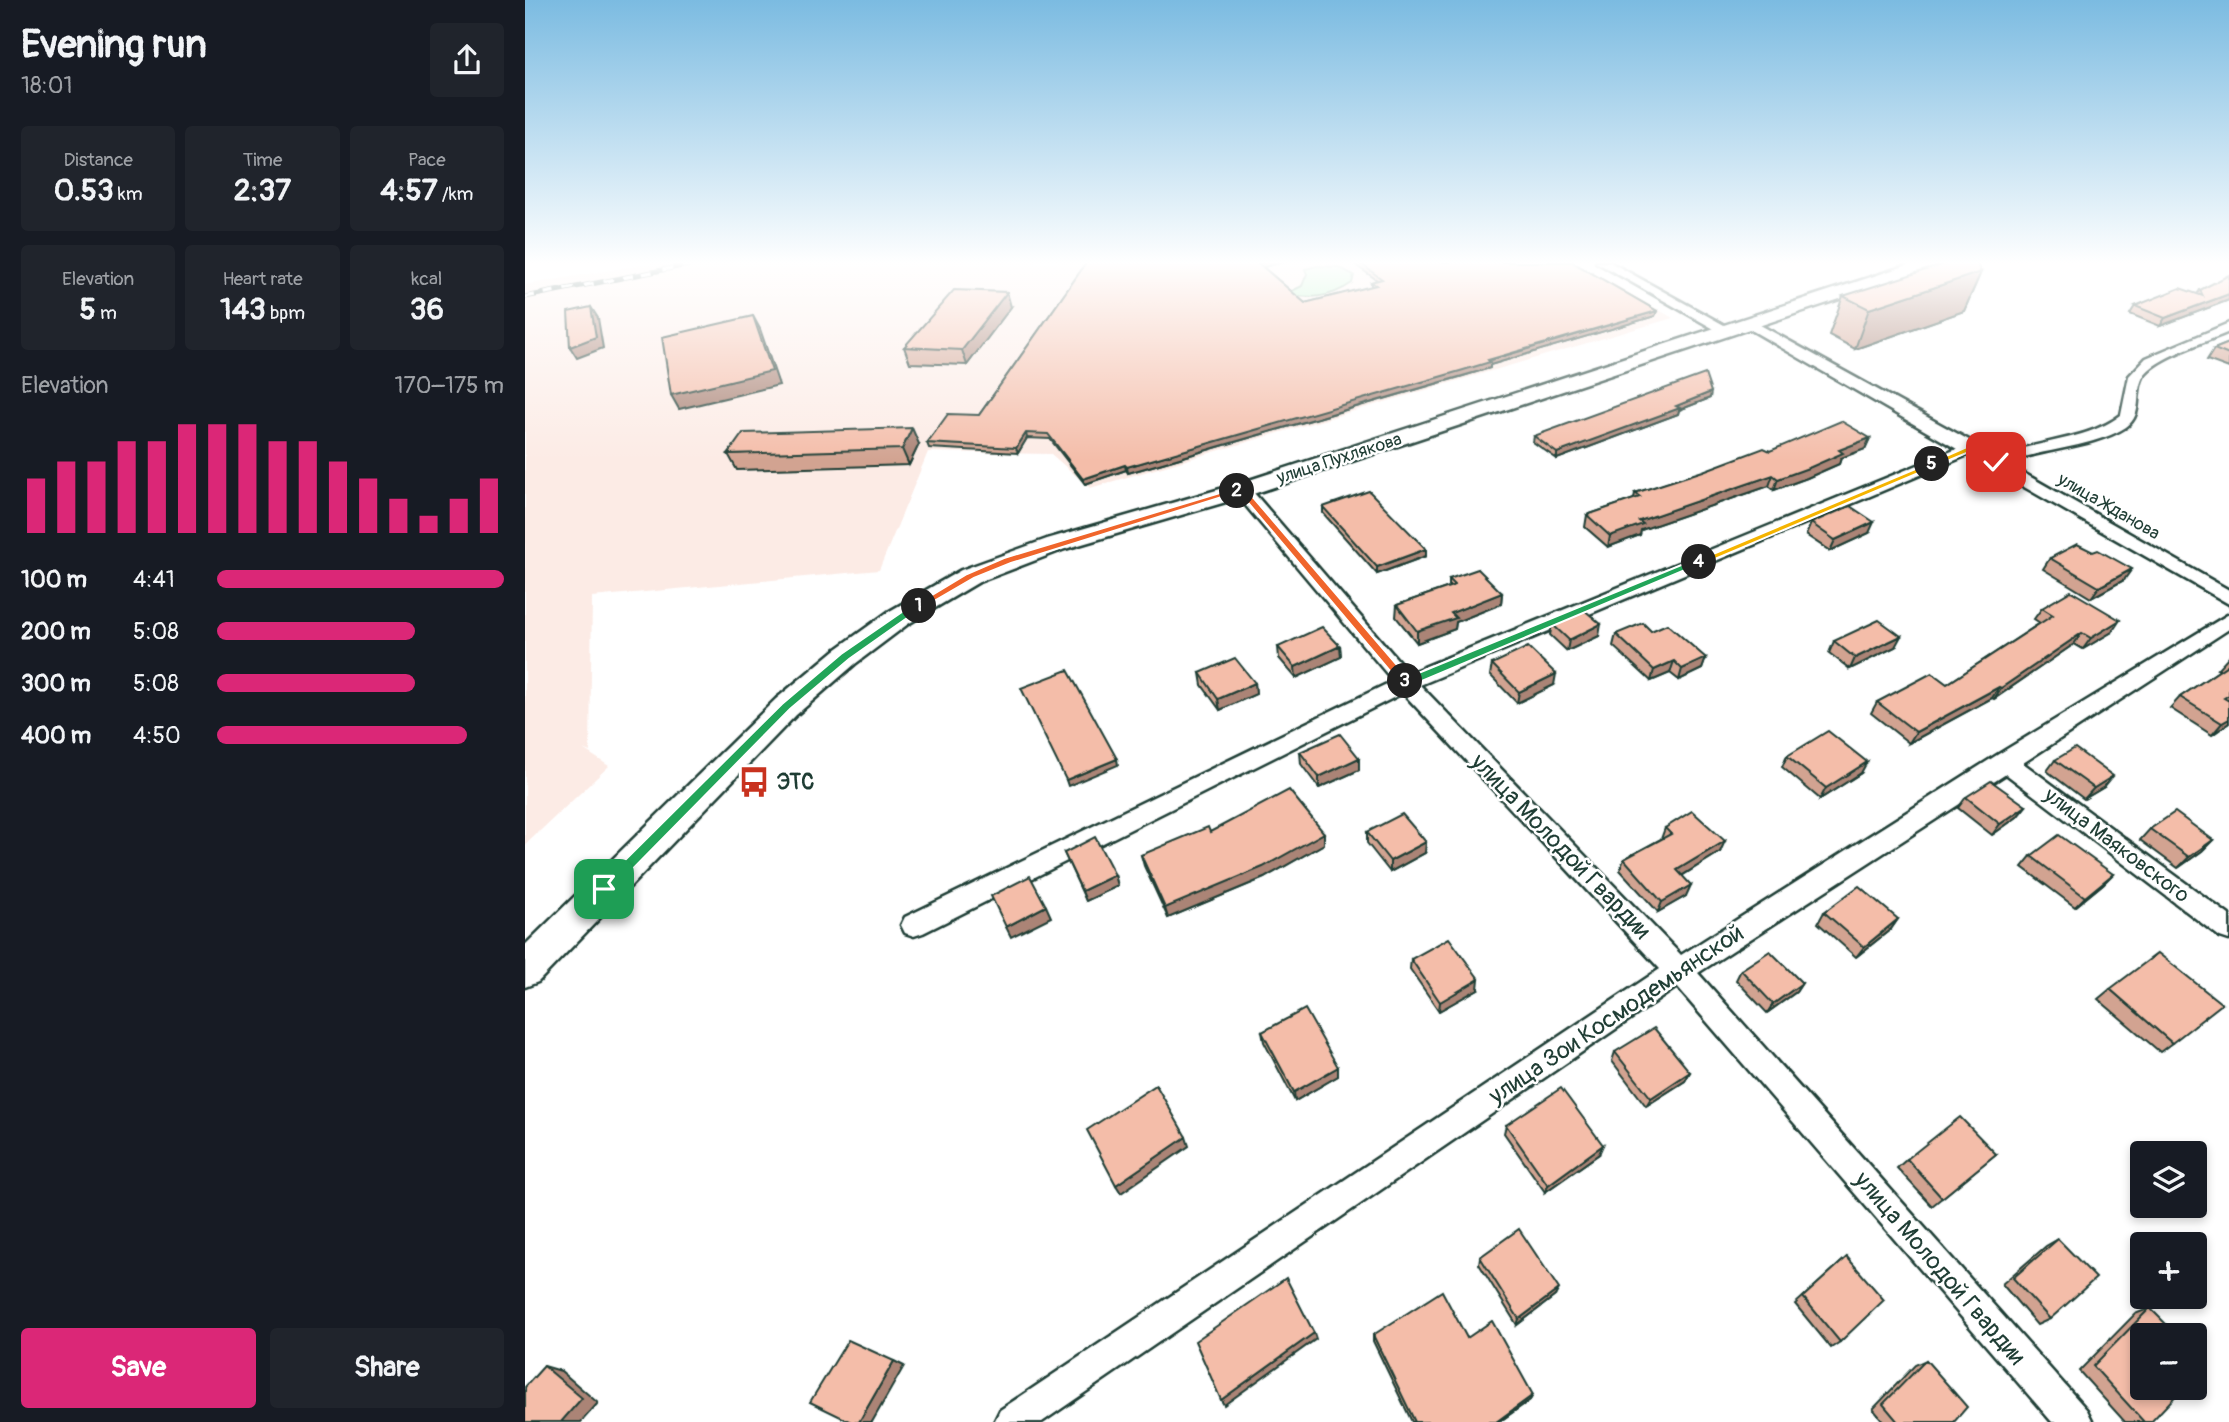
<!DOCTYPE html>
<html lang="en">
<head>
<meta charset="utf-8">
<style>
  :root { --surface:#171b24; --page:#20242c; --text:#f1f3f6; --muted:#9ea1a6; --accent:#db2777 }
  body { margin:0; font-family:Pangolin,sans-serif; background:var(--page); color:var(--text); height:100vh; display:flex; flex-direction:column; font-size:26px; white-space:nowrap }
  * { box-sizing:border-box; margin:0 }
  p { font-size:23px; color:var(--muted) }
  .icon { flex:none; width:38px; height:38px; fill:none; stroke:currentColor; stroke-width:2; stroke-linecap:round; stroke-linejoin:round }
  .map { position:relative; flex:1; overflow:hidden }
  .drawer { display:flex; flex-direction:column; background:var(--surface); width:525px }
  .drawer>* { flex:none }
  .buttons { position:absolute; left:1605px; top:1141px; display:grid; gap:14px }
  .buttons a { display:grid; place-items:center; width:77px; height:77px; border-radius:7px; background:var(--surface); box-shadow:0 4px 10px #0003; font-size:35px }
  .pin { position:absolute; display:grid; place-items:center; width:60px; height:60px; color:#fff; margin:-30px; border-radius:14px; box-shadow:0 4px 10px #0006 }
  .km { position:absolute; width:35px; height:35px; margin:-18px; border-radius:50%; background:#222; color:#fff; font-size:19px; line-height:35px; text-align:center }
  .round { display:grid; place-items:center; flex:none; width:74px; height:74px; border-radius:7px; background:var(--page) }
  .head { display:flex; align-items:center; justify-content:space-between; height:119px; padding:0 21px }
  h1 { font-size:38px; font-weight:700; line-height:52px }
  .metrics { display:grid; grid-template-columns:repeat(3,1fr); gap:10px; height:119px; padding:7px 21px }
  .metrics div { display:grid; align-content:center; border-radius:7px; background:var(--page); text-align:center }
  .metrics b { font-size:30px; font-weight:700 }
  .metrics small { font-size:19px; font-weight:400 }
  .metrics p { font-size:19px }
  .chart { height:196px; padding:14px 21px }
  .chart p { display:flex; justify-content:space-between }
  .chart svg { width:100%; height:126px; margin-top:7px; stroke:var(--accent); stroke-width:6 }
  .action { display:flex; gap:14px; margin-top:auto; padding:14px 21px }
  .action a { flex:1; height:80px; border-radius:7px; background:var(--accent); color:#fff; font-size:28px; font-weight:700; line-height:80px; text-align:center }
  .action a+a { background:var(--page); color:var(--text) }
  ul { padding:0 21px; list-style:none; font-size:23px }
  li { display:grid; grid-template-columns:112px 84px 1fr; align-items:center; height:52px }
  li i { height:18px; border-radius:9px; background:var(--accent) }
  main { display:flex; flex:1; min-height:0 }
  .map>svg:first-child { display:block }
  .built { fill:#fcebe5 }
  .green { fill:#a9eeb9; stroke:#649676; stroke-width:2 }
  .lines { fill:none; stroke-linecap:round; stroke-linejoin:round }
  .street-casing { stroke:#1f3d34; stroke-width:5 }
  .secondary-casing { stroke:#1f3d34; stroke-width:5 }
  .street { fill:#fff; fill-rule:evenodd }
  .secondary { fill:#fff; fill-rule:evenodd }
  .rail-casing { stroke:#1f3d34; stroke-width:5 }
  .rail { stroke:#fff; stroke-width:3.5; stroke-dasharray:10; stroke-linecap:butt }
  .wall { fill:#d2a391; stroke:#1f3d34; stroke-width:2 }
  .shaded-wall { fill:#ab8476; stroke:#1f3d34; stroke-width:2 }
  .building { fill:#f4bda9; stroke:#1f3d34; stroke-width:2 }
  .split-1 { fill:#22a559; stroke:#fff; stroke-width:2 }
  .split-2 { fill:#f0652b; stroke:#fff; stroke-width:2 }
  .split-3 { fill:#f0652b; stroke:#fff; stroke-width:2 }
  .split-4 { fill:#22a559; stroke:#fff; stroke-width:2 }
  .split-5 { fill:#f5b400; stroke:#fff; stroke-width:2 }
  .split-6 { fill:#f5b400; stroke:#fff; stroke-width:2 }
  .labels { text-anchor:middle; stroke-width:5; stroke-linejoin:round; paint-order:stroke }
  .far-street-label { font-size:18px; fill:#1f3d34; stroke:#fff }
  .poi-label { font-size:21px; font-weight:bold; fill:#1f3d34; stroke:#fff; text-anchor:start }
  .street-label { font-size:21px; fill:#1f3d34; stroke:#fff }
  .near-street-label { font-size:24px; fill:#1f3d34; stroke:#fff }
</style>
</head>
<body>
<main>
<section class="drawer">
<div class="head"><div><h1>Evening run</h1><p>18:01</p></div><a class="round"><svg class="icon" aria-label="share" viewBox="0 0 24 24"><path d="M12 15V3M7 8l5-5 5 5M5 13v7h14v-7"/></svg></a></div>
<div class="metrics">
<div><p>Distance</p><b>0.53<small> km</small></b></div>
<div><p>Time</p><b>2:37</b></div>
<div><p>Pace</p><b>4:57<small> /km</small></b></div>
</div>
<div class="metrics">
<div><p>Elevation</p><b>5<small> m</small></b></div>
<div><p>Heart rate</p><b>143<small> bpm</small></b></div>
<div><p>kcal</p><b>36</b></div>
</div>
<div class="chart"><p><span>Elevation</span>170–175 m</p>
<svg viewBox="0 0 160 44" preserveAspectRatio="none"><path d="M5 44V25M15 44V19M25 44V19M35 44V12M45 44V12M55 44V6M65 44V6M75 44V6M85 44V12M95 44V12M105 44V19M115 44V25M125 44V32M135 44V38M145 44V32M155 44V25"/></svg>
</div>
<ul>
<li><b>100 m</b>4:41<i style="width:100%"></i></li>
<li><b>200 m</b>5:08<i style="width:69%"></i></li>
<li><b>300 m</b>5:08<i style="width:69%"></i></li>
<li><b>400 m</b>4:50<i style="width:87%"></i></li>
</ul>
<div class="action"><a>Save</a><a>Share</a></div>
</section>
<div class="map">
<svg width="1704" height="1422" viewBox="0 0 1704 1422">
  <rect width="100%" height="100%" fill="#fff"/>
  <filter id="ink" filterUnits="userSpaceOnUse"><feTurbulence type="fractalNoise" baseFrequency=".0143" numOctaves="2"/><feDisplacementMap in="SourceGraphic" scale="14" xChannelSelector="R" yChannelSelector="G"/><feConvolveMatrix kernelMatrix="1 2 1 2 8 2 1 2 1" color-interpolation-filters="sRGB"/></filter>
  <g filter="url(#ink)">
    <!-- built -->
    <polygon class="built" points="132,262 1050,262 1148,318 565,488 526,454 403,452 354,570 67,597 65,752 58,749 84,766 0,845 0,285"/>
    <!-- green -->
    <path class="green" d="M792 266 813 267 829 275 827 283C804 299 786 298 759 295L777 286 782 274 780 269Z"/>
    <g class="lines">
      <defs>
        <g id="street">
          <polygon points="1071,262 1085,262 1210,331 1208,334 1198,334"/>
          <path d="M1226 320 1453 445 1470 457C1508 441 1563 441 1596 415L1604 376 1621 358 1704 323V332C1684 341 1628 358 1618 377 1609 394 1619 414 1601 427 1571 447 1516 449 1481 463L1704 590V604L1443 455 895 685 1156 955 1472 755 1704 614V629L1498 763 1704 915V940L1695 937 1481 774 1173 973 1562 1410 1568 1422H1527L1152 987 517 1422H469L475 1410 1135 969 878 693 398 933 389 936 380 933 376 925 380 917 868 681 711 494 709 490 711 486H723L884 673 1432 449 1221 327V321Z"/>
        </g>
        <polygon id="secondary" points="1392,262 1417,262 1414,266 725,495 540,549 454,582 383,624 330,664 271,715 13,982 0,987 0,945 251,699 310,650 363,612 436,570 522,539 709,485"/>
      </defs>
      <!-- street casing -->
      <use href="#street" class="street-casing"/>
      <!-- secondary casing -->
      <use href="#secondary" class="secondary-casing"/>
      <!-- street -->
      <use href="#street" class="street"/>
      <!-- secondary -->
      <use href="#secondary" class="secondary"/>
      <defs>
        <polyline id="rail" points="0,297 178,262"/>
      </defs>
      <!-- rail casing -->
      <use href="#rail" class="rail-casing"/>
      <!-- rail -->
      <use href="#rail" class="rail"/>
    </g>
    <!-- wall -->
    <g class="wall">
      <polygon points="562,262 759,262 738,267 780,303 846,287 846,282 852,280 826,262 1047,262 1132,311 1130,316 965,365 965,368 935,377 603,473 601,470 560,484 525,439 502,438 493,453 404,448 402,443 454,415"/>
      <polygon points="1456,272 1439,311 1330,349 1304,335 1318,296"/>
      <polygon points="1675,290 1704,300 1635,326 1605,314 1610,306 1672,294"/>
      <polygon points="486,307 442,365 385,363 379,347"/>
      <polygon points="1704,343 1704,368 1682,360 1689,349"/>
      <polygon points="1185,398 1154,410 1153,414 1032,459 1008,442 1009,436"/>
      <polygon points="1345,438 1340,449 1316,458 1314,464 1282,478 1249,490 1244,486 1116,530 1115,535 1083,547 1060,527 1062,515 1109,499 1110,493 1245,451"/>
      <polygon points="394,444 384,465 212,470 203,454"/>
      <polygon points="798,507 901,549 901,556 852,574 798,513"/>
      <polygon points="1286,523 1344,533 1305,551 1281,535"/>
      <polygon points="1525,558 1599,580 1566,598 1518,569"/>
      <polygon points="924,579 977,593 976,604 931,622 930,629 892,643 871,617 872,605 924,587"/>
      <polygon points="1517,608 1587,632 1558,649 1549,644 1469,699 1467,698 1384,743 1346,713 1352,702 1422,684 1515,623 1509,619"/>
      <polygon points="1027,624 1074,636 1042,651 1025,635"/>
      <polygon points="1126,631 1181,658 1177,669 1154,680 1145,673 1126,681 1088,646 1091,634"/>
      <polygon points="1309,641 1370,647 1325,669 1304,653"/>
      <polygon points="815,646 816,657 771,678 754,658 753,647"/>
      <polygon points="1704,656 1704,700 1703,701 1704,701 1704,723 1687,735 1645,708 1655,697 1695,670 1692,669"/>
      <polygon points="967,664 1029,685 992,703 965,675"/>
      <polygon points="675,673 730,683 731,694 695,710 677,685"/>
      <polygon points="775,752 834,758 834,770 794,788 776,764"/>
      <polygon points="1262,756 1336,773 1295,799 1257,767"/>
      <polygon points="1530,760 1579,787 1559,799 1522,771"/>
      <polygon points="1441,797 1501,806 1492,817 1467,835 1433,808"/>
      <polygon points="1140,828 1195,852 1157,876 1161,896 1133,912 1095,870 1099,859 1136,839"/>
      <polygon points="1625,829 1688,840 1677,851 1653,868 1615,840"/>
      <polygon points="685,832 799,833 799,844 739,878 643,918 619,866 616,855"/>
      <polygon points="842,832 900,853 865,872 842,843"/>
      <polygon points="539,853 590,875 593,886 561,901"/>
      <polygon points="1506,856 1588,874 1578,884 1550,907 1497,867"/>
      <polygon points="1299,912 1373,919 1366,929 1331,957 1293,923"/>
      <polygon points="886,959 953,989 914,1011 885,969"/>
      <polygon points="1216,970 1277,983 1271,992 1242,1013 1211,980"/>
      <polygon points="1585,989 1647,1043 1635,1052 1573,999"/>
      <polygon points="737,1032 813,1067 813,1076 770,1101 739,1042"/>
      <polygon points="1090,1052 1165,1072 1160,1081 1121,1106 1087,1061"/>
      <polygon points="981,1125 1074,1154 1020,1192 979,1133"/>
      <polygon points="1471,1154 1407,1206 1372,1168 1382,1159"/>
      <polygon points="1533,1239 1525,1319 1512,1325 1477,1284 1521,1246"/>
      <polygon points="955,1257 1030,1296 992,1325 954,1264"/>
      <polygon points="1322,1257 1315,1342 1306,1348 1270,1304"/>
      <polygon points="1625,1308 1626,1422 1600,1422 1554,1371 1610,1314"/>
      <polygon points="848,1335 942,1338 1008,1395 1005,1400 974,1422 887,1422 848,1341"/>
      <polygon points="1401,1360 1429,1422 1359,1422 1348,1409 1390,1365"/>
    </g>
    <!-- shaded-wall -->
    <g class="shaded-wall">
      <polygon points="737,262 759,262 734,268 733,263"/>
      <polygon points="1456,272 1439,311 1330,349 1344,309"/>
      <polygon points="482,292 486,307 442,365 437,350"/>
      <polygon points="1704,294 1704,300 1635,326 1640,318"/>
      <polygon points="66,307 73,318 78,348 52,358 45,347"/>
      <polygon points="1132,311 1130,316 965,365 965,368 603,473 602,467"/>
      <polygon points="228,316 235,329 254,385 154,409 146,395"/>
      <polygon points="1186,392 1185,398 1154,410 1153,414 1032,459 1032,453"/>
      <polygon points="387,428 394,444 384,465 377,449"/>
      <polygon points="501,433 502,438 493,453 491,448"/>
      <polygon points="1345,438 1340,449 1316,458 1314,464 1282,478 1249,490 1253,479 1314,450"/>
      <polygon points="600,465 601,470 560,484 558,479"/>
      <polygon points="1248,475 1244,486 1116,530 1115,535 1083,547 1085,536 1114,521"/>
      <polygon points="1349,522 1344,533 1305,551 1310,540"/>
      <polygon points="901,549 901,556 852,574 852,567"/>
      <polygon points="1607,569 1599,580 1566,598 1574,587"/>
      <polygon points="977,593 976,604 931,622 930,629 892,643 892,631 926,613"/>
      <polygon points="1595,620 1587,632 1558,649 1566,638"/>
      <polygon points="1076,624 1074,636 1042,651 1044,640"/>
      <polygon points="1557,633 1549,644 1469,699 1476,688"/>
      <polygon points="1376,636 1370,647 1325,669 1330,658"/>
      <polygon points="815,646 816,657 771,678 770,667"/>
      <polygon points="1181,658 1177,669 1154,680 1157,669"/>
      <polygon points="1149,661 1145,673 1126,681 1129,670"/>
      <polygon points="1031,674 1029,685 992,703 994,692"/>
      <polygon points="730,683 731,694 695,710 693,699"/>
      <polygon points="1474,687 1467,698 1384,743 1391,732"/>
      <polygon points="1704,719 1704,723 1687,735 1697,723"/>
      <polygon points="834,758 834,770 794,788 794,777"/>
      <polygon points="592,759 593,765 543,786 541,780"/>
      <polygon points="1342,762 1336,773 1295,799 1301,788"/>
      <polygon points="1588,776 1579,787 1559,799 1569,788"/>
      <polygon points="1501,806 1492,817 1467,835 1475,824"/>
      <polygon points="799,833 799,844 739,878 643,918 640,908"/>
      <polygon points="1688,840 1677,851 1653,868 1664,857"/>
      <polygon points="1200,841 1195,852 1148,881 1152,870"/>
      <polygon points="901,842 900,853 865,872 865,861"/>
      <polygon points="1588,874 1578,884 1550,907 1560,897"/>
      <polygon points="590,875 593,886 561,901 557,891"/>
      <polygon points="1166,885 1161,896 1133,912 1137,902"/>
      <polygon points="521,906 526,917 486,937 481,927"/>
      <polygon points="1373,919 1366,929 1331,957 1339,947"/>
      <polygon points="954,979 953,989 914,1011 915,1002"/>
      <polygon points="1277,983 1271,992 1242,1013 1248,1004"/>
      <polygon points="813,1067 813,1076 770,1101 769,1092"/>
      <polygon points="1165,1072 1160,1081 1121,1106 1126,1098"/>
      <polygon points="661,1137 664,1146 596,1193 591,1185"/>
      <polygon points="1078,1145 1074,1154 1020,1192 1023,1185"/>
      <polygon points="1034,1289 1030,1296 992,1325 994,1319"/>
      <polygon points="789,1333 791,1339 699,1405 696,1400"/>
      <polygon points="369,1361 379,1366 347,1422 334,1422"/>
      <polygon points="19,1366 36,1371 73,1403 56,1422 36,1422"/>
      <polygon points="1008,1395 1005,1400 974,1422 971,1422"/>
    </g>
    <!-- building -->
    <g class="building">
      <polygon points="562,262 737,262 733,263 780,303 851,285 846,282 857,279 833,262 1047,262 1132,311 963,360 965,362 935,371 602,467 600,465 558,479 523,434 501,433 491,448 402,443 423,414 454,415"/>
      <polygon points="1426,262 1451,262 1456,272 1344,309 1318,296"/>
      <polygon points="1704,275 1704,294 1640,318 1610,306 1655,288 1678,296 1675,290"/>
      <polygon points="429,290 482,292 437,350 379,347"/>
      <polygon points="66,307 71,337 45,347 43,312"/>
      <polygon points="228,316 247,371 146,395 137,337"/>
      <polygon points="1704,343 1704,355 1689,349"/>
      <polygon points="1180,374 1186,392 1151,406 1155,408 1032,453 1009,436"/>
      <polygon points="1316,421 1345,438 1314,450 1318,453 1286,467 1253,479 1248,475 1114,521 1118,524 1085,536 1062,515 1115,497 1110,493 1178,471 1239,448 1245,451"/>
      <polygon points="387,428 377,449 203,454 218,433"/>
      <polygon points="844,491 901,549 852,567 798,507"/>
      <polygon points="1325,506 1349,522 1310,540 1286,523"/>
      <polygon points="1552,544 1568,552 1573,550 1607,569 1574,587 1525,558"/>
      <polygon points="953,569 977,593 926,613 931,618 892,631 872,605 930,585 924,579"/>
      <polygon points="1546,591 1595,620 1566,638 1557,633 1476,688 1474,687 1391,732 1352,702 1407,673 1422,684 1528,615 1517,608"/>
      <polygon points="1058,609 1076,624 1044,640 1027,624"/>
      <polygon points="1354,620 1376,636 1330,658 1309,641"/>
      <polygon points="1118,623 1126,631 1142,624 1181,658 1157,669 1149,661 1129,670 1091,634"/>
      <polygon points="797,627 815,646 770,667 753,647"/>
      <polygon points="1003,647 1031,674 994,692 967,664"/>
      <polygon points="710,658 730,683 693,699 675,673"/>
      <polygon points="1704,664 1704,695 1699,698 1704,701 1704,719 1697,723 1655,697"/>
      <polygon points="543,670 592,759 541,780 496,688"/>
      <polygon points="1303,731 1342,762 1301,788 1262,756"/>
      <polygon points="815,734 834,758 794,777 775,752"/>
      <polygon points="1550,748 1588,776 1569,788 1530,760"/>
      <polygon points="1466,781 1501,806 1475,824 1441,797"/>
      <polygon points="764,790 799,833 738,867 640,908 616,855 683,827 685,832"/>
      <polygon points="1167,811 1200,841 1152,870 1166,885 1137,902 1099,859 1146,834 1140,828"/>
      <polygon points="1650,812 1688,840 1664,857 1625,829"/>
      <polygon points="877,814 901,842 865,861 842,832"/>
      <polygon points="1534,835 1588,874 1560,897 1506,856"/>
      <polygon points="570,837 590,875 557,891 539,853"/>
      <polygon points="505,876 521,906 481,927 466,896"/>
      <polygon points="1334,886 1373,919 1339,947 1299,912"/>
      <polygon points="924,938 954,979 915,1002 886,959"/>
      <polygon points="1245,951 1277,983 1248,1004 1216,970"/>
      <polygon points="1633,953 1697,1004 1647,1043 1585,989"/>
      <polygon points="780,1009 813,1067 769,1092 737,1032"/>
      <polygon points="1129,1028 1165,1072 1126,1098 1090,1052"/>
      <polygon points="631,1085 661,1137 591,1185 562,1130"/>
      <polygon points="1036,1088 1078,1145 1023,1185 981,1125"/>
      <polygon points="1435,1117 1471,1154 1417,1198 1382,1159"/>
      <polygon points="994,1229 1034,1289 994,1319 955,1257"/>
      <polygon points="1533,1239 1571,1278 1525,1319 1488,1278"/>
      <polygon points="1322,1257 1359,1300 1315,1342 1278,1297"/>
      <polygon points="761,1278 789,1333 696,1400 670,1341"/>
      <polygon points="917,1291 942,1338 967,1321 1008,1395 971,1422 890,1422 848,1335"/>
      <polygon points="1625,1308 1652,1335 1617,1335 1617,1388 1658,1388 1626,1422 1619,1422 1568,1366"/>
      <polygon points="323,1340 369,1361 334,1422 326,1422 285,1402"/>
      <polygon points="1670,1353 1680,1364 1670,1375"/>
      <polygon points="1401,1360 1442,1407 1429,1422 1373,1422 1358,1404"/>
      <polygon points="19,1366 57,1398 36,1422 0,1422 0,1387"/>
    </g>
  </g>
  <!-- sky -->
  <linearGradient id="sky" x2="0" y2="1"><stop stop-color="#7bbbe1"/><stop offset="0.57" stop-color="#fff"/><stop offset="1" stop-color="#fff" stop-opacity="0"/></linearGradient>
  <rect width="1704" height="461" fill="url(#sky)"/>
  <!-- split-1 -->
  <polygon class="split-1" points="390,603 399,606 324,659 265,709 84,893 75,893 75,885 257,704 316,654"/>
  <!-- split-2 -->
  <polygon class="split-2" points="708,489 716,491 486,563 449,578 397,608 389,606 442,574 479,558"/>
  <!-- split-3 -->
  <polygon class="split-3" points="714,488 720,488 884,679 884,684 876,684 715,493 708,493 708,489"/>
  <!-- split-4 -->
  <polygon class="split-4" points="1171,559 1179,562 885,686 878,686 874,681"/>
  <!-- split-5 -->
  <polygon class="split-5" points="1407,462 1410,463 1410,466 1178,564 1169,562"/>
  <!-- split-6 -->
  <polygon class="split-6" points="1444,446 1450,446 1475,462 1467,464 1446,451 1410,466 1403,464"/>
  <!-- icons -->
  <defs>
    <symbol id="bus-bare" viewBox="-9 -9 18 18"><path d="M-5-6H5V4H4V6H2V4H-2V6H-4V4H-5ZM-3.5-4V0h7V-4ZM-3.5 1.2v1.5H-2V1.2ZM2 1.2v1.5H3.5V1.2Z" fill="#c8321e" stroke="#fff" stroke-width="2.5" paint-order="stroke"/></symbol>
  </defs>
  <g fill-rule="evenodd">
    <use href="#bus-bare" x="207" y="760" width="44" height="44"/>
  </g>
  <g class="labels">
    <!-- far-street labels -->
    <g class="far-street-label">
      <text transform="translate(814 458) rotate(-18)" y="6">улица Пухлякова</text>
      <text transform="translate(1584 506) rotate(30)" y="6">улица Жданова</text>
    </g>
    <!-- poi labels -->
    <g class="poi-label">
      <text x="252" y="789">ЭТС</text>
    </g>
    <!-- street labels -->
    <g class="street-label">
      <text transform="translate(1592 845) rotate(37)" y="7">улица Маяковского</text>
    </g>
    <!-- near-street labels -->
    <g class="near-street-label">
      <text transform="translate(1036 846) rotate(46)" y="8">улица Молодой Гвардии</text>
      <text transform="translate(1091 1014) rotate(-34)" y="8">улица Зои Космодемьянской</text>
      <text transform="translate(1415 1268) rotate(49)" y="8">улица Молодой Гвардии</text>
    </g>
  </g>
</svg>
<div class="buttons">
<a><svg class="icon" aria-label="layers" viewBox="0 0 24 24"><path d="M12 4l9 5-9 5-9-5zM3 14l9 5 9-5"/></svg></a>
<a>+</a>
<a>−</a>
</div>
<div class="pin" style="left:79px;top:889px;background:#1e9e55"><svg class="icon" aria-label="arrive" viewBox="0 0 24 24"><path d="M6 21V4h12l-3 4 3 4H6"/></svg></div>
<div class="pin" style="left:1471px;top:462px;background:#d93025"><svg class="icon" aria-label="check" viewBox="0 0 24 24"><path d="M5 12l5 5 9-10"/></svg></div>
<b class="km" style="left:394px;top:606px">1</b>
<b class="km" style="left:712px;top:491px">2</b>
<b class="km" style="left:880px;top:681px">3</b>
<b class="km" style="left:1174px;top:562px">4</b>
<b class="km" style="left:1407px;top:464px">5</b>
</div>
</main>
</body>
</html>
